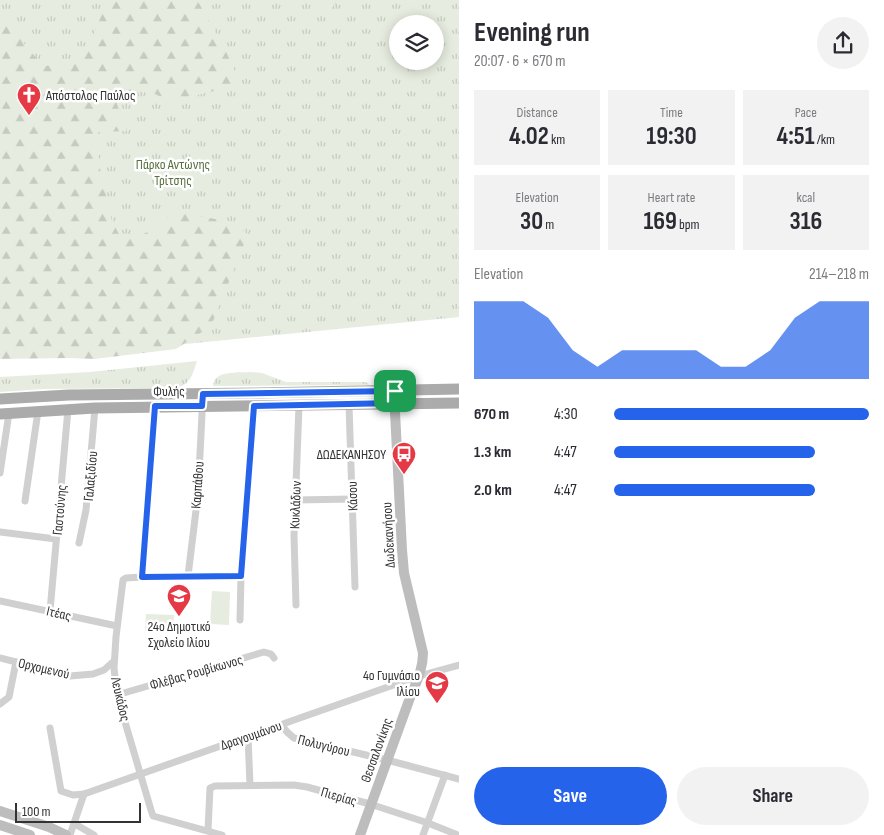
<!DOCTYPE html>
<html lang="en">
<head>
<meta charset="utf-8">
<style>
  :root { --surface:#fff; --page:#f2f2f3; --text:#2b2b33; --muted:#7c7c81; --accent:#2563eb }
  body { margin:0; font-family:"Sofia Sans Condensed",sans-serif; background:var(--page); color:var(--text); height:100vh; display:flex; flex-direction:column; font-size:19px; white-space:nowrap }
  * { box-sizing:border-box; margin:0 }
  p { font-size:16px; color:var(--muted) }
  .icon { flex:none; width:28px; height:28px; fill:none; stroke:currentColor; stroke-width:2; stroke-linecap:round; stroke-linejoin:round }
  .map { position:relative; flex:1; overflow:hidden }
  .panel { display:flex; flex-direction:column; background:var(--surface); width:425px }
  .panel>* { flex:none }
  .fabs { position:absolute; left:389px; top:15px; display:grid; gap:10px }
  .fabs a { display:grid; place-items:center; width:55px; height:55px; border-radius:50%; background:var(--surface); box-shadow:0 2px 12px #0003; font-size:25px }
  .scale { position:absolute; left:15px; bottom:12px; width:126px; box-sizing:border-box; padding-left:5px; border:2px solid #333; border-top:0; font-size:14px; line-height:18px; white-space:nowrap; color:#333; -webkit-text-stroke:4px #fff; paint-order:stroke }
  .pin { position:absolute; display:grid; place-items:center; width:42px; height:42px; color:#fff; margin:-21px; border-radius:10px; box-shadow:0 2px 8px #0006 }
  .round { display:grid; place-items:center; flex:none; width:52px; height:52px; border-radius:26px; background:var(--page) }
  .summary { display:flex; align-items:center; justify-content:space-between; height:85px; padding:0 15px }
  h1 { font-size:28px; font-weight:700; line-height:38px }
  .metrics { display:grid; grid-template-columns:repeat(3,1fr); gap:8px; height:85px; padding:5px 15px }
  .metrics div { display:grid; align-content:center; border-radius:0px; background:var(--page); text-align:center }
  .metrics b { font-size:25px; font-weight:700 }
  .metrics small { font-size:14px; font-weight:400 }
  .metrics p { font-size:14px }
  .chart { height:140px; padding:10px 15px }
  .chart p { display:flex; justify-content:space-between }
  .chart svg { width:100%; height:90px; margin-top:5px; fill:var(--accent); opacity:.7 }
  .action { display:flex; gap:10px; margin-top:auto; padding:10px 15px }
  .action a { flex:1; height:58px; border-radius:30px; background:var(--accent); color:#fff; font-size:20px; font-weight:700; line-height:58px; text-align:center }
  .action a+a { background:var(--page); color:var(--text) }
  ul { padding:0 15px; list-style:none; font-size:16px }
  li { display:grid; grid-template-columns:80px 60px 1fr; align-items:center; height:38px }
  li i { height:12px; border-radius:6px; background:var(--accent) }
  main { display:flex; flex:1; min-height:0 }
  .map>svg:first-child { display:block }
  .grass { fill:url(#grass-tufts); fill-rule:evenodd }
  .forest { fill:url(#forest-firs) }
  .pitch { fill:#e6ecdf }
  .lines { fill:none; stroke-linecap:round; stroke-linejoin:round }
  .street { stroke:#d0d0d0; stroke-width:7 }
  .secondary { stroke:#bdbdbd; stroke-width:10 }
  .primary { stroke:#ababab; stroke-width:11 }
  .route-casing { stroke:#fff; stroke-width:10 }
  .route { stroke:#2563eb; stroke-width:6 }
  .labels { text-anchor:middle; stroke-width:5; stroke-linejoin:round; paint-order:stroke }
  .poi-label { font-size:14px; fill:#333; stroke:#fff; text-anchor:end }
  .park-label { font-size:14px; fill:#56703f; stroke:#fff }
  .street-label { font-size:14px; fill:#333; stroke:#fff }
</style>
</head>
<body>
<main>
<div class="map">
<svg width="459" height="835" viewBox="0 0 459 835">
  <defs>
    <pattern id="grass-tufts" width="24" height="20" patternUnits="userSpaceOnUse" patternTransform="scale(1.25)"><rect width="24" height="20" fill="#e6ecdf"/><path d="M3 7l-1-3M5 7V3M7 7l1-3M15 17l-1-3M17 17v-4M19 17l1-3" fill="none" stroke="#c6cbc0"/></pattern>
    <pattern id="forest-firs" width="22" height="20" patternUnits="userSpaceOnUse" patternTransform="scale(1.25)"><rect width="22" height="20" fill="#e6ecdf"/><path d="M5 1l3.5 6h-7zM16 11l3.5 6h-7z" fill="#c6cbc0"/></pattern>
  </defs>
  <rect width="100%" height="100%" fill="#fff"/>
  <!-- grass -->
  <g class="grass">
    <path d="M0 0H459V317L95 353 0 356ZM398 24H435V61H398Z"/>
    <path d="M197 361C193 373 191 384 177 388L43 389 0 392V377L90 372Z"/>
    <path d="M250 372 262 373 286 382H365L368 383 369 385 213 386C214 370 237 373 250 372Z"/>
  </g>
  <!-- forest -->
  <g class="forest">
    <path d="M108 0H197C213 28 230 55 240 85L171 101 148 91 129 93 115 99 127 131 98 132 99 164 112 221 120 236C146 239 156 227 174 212L233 222 248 235 211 326 176 349 94 359 68 358 0 359V17H2L43 66 66 64 76 61 91 40Z"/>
    <polygon points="316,0 337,0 327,19"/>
  </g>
  <!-- pitch -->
  <g class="pitch">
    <polygon points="212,591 230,592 229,625 210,624"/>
    <polygon points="146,614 174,615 173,632 145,631"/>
  </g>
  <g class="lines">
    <!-- street -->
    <g class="street">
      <polyline points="349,405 355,587"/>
      <polyline points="0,473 9,413"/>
      <polyline points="295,500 352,499"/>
      <polyline points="25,501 38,411"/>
      <polyline points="0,532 56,539"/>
      <polyline points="79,543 86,510 95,408"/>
      <polyline points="188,576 198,494 203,394"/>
      <polyline points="142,577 155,406"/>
      <polyline points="0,601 117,626"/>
      <polyline points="296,605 294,536 299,406"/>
      <polyline points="50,611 68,409"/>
      <polyline points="240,620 241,576 254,406"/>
      <polyline points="0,658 70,676 93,674 104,670 114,661"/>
      <polyline points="117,695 264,652 271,654 274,658"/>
      <polyline points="0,704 9,697 16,662"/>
      <polyline points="282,725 287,732 294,738 387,760 459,779"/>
      <polyline points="50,728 61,791 73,795 84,794 419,676 459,665"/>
      <polyline points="248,736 250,785"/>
      <polyline points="75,824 94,835"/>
      <polyline points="208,830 210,788 215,786 294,785 307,787 370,804 428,823 458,835"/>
      <polyline points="70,835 84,794"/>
      <polyline points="222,835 153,816 151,810 117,695 114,668 116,637 123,580 126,578 142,577 241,576"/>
      <polyline points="423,835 445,775"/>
    </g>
    <!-- secondary -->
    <g class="secondary">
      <polyline points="0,811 49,827 66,835"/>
      <polyline points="0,825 30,835"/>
      <path d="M360 835 411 695C417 681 423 669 423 653L404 573 402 550 395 412V391"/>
    </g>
    <!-- primary -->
    <g class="primary">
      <polyline points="0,399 69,395 257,393 459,389"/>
      <polyline points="0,414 95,408 459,403"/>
    </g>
  </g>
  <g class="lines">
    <defs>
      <polygon id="route" points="395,391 395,403 254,406 241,576 142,577 155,406 202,406 203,394"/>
    </defs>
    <!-- route casing -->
    <use href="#route" class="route-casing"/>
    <!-- route -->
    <use href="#route" class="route"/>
  </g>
  <!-- icons -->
  <defs>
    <symbol id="church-pin" viewBox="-11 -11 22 30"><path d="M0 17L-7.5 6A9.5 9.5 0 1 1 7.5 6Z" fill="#e63946" stroke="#fff"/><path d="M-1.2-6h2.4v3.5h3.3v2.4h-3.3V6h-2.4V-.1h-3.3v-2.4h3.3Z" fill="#fff"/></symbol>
    <symbol id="bus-pin" viewBox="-11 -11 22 30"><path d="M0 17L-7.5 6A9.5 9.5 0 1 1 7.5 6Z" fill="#e63946" stroke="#fff"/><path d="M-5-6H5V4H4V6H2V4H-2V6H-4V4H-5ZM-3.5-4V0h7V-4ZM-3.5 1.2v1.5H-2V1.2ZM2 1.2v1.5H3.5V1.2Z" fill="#fff"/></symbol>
    <symbol id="school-pin" viewBox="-11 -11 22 30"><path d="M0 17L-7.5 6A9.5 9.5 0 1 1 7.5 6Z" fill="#e63946" stroke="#fff"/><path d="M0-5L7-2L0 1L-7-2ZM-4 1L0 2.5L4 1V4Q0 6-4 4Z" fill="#fff"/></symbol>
  </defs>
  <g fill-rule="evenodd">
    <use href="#church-pin" x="15" y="81" width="28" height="38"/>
    <use href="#bus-pin" x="390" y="440" width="28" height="38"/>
    <use href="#school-pin" x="165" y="582" width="28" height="38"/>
    <use href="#school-pin" x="423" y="669" width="28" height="38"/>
  </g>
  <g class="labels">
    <!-- poi labels -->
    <g class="poi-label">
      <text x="46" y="100" text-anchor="start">Απόστολος Παύλος</text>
      <text x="386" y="459">ΔΩΔΕΚΑΝΗΣΟΥ</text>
      <text x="179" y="631" text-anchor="middle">24ο Δημοτικό<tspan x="179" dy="16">Σχολείο Ιλίου</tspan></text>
      <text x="420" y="680">4ο Γυμνάσιο<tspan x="420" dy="16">Ιλίου</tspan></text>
    </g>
    <!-- park labels -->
    <g class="park-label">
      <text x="173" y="169">Πάρκο Αντώνης<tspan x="173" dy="16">Τρίτσης</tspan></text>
    </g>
    <!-- street labels -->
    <g class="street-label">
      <text transform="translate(169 391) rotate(-1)" y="5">Φυλής</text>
      <text transform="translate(90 476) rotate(-85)" y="5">Γαλαξιδίου</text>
      <text transform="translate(197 485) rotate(-86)" y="5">Καρπάθου</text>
      <text transform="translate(352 496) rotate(-92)" y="5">Κάσου</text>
      <text transform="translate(295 505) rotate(-88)" y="5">Κυκλάδων</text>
      <text transform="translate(59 510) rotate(-85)" y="5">Γαστούνης</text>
      <text transform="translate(388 535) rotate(-93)" y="5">Δωδεκανήσου</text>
      <text transform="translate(59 613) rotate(13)" y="5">Ιτέας</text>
      <text transform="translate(44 668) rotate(13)" y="5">Ορχομενού</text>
      <text transform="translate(196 672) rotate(-16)" y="5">Φλέβας Ρουβίκωνος</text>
      <text transform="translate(121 699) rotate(77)" y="5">Λευκάδος</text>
      <text transform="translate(251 735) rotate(-19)" y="5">Δραγουμάνου</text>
      <text transform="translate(324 745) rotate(14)" y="5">Πολυγύρου</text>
      <text transform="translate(376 750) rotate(-70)" y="5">Θεσσαλονίκης</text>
      <text transform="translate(339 796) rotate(16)" y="5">Πιερίας</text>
    </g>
  </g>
</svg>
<div class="fabs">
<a><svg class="icon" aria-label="layers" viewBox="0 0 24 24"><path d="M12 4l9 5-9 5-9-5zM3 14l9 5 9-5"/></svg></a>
</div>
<div class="scale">100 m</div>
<div class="pin" style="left:395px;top:391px;background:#1e9e55"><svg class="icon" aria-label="arrive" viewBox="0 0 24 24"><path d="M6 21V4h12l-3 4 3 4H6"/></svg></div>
</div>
<section class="panel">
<div class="summary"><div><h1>Evening run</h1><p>20:07 · 6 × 670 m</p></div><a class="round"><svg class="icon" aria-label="share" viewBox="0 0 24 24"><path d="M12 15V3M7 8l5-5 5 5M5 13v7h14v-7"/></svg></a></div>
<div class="metrics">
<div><p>Distance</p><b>4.02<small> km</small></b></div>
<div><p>Time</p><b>19:30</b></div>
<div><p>Pace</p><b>4:51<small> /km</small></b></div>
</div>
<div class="metrics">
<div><p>Elevation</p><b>30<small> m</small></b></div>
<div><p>Heart rate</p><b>169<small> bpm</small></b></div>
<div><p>kcal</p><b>316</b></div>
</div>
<div class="chart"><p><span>Elevation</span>214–218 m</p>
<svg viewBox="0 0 160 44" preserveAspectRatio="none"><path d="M0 44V6L10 6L20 6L30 14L40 30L50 38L60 30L70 30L80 30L90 30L100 38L110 38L120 30L130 14L140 6L150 6L160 6V44z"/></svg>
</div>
<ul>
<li><b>670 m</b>4:30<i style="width:100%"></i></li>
<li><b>1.3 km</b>4:47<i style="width:79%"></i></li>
<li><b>2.0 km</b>4:47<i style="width:79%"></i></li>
</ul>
<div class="action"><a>Save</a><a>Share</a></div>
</section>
</main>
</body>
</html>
